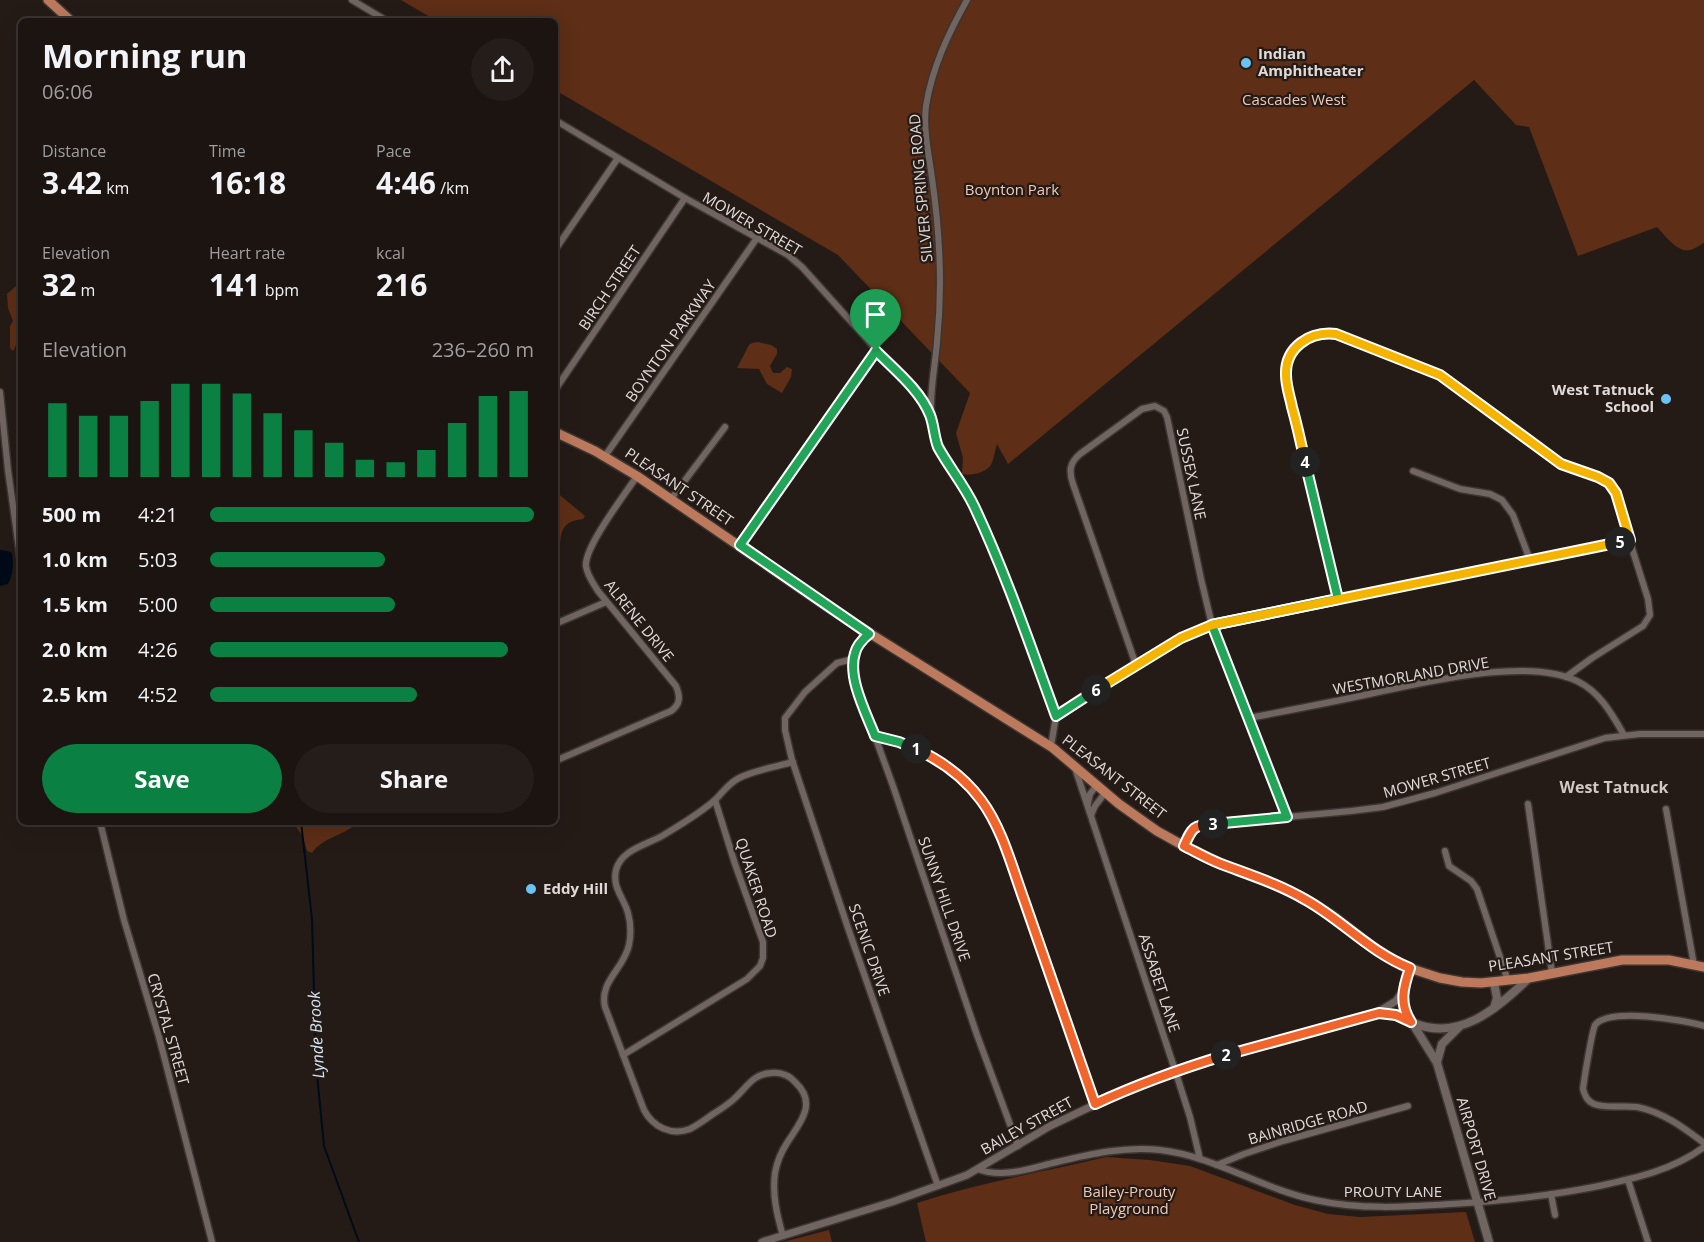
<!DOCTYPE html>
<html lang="en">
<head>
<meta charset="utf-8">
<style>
  :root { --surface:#1b1411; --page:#241d1a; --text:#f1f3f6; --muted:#a09e9f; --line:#393331; --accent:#0b8043 }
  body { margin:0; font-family:"Open Sans",sans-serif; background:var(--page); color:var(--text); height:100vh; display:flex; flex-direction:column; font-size:22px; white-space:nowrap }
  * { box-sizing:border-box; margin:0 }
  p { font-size:20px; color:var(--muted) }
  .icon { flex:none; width:33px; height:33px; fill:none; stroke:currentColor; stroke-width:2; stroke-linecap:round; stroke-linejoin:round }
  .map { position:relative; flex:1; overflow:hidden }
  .side { position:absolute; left:18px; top:18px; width:540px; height:807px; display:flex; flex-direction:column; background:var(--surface); border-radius:9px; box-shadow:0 6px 24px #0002,0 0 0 2px var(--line) }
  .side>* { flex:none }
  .pin { position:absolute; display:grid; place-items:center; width:51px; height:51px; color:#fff; margin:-62px -26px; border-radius:50% 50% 50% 0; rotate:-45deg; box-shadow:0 0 6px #0007 }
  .pin .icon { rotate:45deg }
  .km { position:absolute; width:30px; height:30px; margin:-15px; border-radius:50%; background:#222; color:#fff; font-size:16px; line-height:30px; text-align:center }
  .round { display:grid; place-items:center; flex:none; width:63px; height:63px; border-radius:32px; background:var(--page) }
  .headline { display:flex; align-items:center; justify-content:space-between; height:102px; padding:0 24px }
  h1 { font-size:33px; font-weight:700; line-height:45px }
  .metrics { display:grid; grid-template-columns:repeat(3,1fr); gap:9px; height:102px; padding:6px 24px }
  .metrics div { display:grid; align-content:center }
  .metrics b { font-size:30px; font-weight:700 }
  .metrics small { font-size:16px; font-weight:400 }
  .metrics p { font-size:16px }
  .chart { height:168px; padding:12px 24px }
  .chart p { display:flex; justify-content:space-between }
  .chart svg { width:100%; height:108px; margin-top:6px; stroke:var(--accent); stroke-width:6 }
  .button { display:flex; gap:12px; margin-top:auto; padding:12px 24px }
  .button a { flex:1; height:69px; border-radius:36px; background:var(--accent); color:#fff; font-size:24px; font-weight:700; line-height:69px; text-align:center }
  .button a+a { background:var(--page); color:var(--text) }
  ul { padding:0 24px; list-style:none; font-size:20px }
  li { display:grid; grid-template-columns:96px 72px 1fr; align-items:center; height:45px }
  li i { height:15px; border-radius:8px; background:var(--accent) }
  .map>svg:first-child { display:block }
  .green { fill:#5e2e16 }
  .water { fill:#000b17 }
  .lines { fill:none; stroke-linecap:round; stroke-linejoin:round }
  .stream { stroke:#000b17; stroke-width:2 }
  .minor-casing { stroke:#3c3532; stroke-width:9 }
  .tertiary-casing { stroke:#3c3532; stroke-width:10 }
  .secondary-casing { stroke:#3c3532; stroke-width:11 }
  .primary-casing { stroke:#3c3532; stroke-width:12 }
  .minor { stroke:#706561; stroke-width:6 }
  .tertiary { stroke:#706561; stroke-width:7 }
  .secondary { stroke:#706561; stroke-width:8 }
  .primary { stroke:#bd795b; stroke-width:9 }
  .split-1-casing { stroke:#fff; stroke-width:12 }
  .split-2-casing { stroke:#fff; stroke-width:12 }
  .split-3-casing { stroke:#fff; stroke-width:12 }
  .split-4-casing { stroke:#fff; stroke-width:12 }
  .split-5-casing { stroke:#fff; stroke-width:12 }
  .split-6-casing { stroke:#fff; stroke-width:12 }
  .split-7-casing { stroke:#fff; stroke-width:12 }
  .split-1 { stroke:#22a559; stroke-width:8 }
  .split-2 { stroke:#f0652b; stroke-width:8 }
  .split-3 { stroke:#f0652b; stroke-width:8 }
  .split-4 { stroke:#22a559; stroke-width:8 }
  .split-5 { stroke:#f5b400; stroke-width:8 }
  .split-6 { stroke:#f5b400; stroke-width:8 }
  .split-7 { stroke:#22a559; stroke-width:8 }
  .poi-dot { fill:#6ac3f1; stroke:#241b17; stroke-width:2 }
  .labels { text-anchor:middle; stroke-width:4.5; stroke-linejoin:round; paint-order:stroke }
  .poi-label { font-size:15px; font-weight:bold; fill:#e1dad7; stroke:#241b17; text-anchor:start }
  .park-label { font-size:15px; fill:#f1c9b7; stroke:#241b17 }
  .street-label { font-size:15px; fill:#e1dad7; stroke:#241b17 }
  .neighbourhood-label { font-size:16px; font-weight:bold; fill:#d3c7c1; stroke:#241b17 }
  .water-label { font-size:16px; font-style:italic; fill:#d2e6f2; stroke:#241b17 }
</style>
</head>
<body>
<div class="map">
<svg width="1704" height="1242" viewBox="0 0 1704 1242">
  <rect width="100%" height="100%" fill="#241b17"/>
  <!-- green -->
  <g class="green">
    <path d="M401 0H1704V243C1700 245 1695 249 1690 250 1677 253 1665 235 1657 227L1578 256 1529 127 1516 125 1474 80 1008 464 997 444C995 450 994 459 991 465 985 473 971 476 962 474L963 458 956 433 970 393 838 255 555 90V21H437Z"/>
    <path d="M21 285V333C15 338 18 345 13 351L10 348V326L13 321 8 308 7 294 16 286Z"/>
    <polygon points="758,342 771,345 777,349 777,354 770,366 773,373 780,373 787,367 792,369 791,377 782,393 767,384 759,369 737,368 749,345 752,343"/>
    <path d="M555 491 585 516 583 519C565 521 561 528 560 545L555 550Z"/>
    <path d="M293 822H358C345 836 322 837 312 853L307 851 303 837Z"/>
    <path d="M1106 1157 1150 1160 1190 1166 1295 1205 1328 1214 1360 1217 1466 1212 1475 1242H926L917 1203C979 1183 1043 1172 1106 1157Z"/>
    <polygon points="829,1230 832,1242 783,1242"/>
  </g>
  <!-- water -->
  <path class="water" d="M0 550 8 551 12 553C14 564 13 575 8 584L0 586Z"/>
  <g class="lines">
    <!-- stream -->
    <polyline class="stream" points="301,822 312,919 316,1064 324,1146 359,1242"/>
    <defs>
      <g id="minor">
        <polyline points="352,0 387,21"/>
        <polyline points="555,120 685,198 788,255 802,267 925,404 932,418 935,438 938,447 972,503 999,564 1025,629 1056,716 1051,746"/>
        <polyline points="555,250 618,158"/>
        <polyline points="555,390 685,198"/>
        <polyline points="0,392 8,470 21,563"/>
        <path d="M931 414C930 390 935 366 937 342 939 322 940 302 940 283 940 248 937 213 932 178 929 155 923 130 926 106 932 68 948 34 967 0"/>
        <polyline points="605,456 757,238"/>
        <polyline points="1413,471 1460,489 1490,494 1502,500 1513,515 1530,560"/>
        <polyline points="671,499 725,427"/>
        <polyline points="740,545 876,351"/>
        <polyline points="1338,599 1286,381 1286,373 1289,358 1293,351 1305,339 1320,334 1328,333 1345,337 1440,374 1561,464 1601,478 1613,488 1648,599 1650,615 1643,626 1592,658 1566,677"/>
        <polyline points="555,624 606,602"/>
        <polyline points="869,634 862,640 855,650 853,665 857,687 893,786 977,1035 1018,1146"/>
        <polyline points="853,659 837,663 805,692 785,718 785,730 792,760 848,928 938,1186"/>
        <path d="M1136 665 1073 484C1069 472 1069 463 1080 454L1142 409 1155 406 1164 411 1167 417 1201 579 1212 625 1287 817"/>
        <polyline points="1056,716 1181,638 1212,625 1630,540"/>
        <path d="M1249 718C1291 710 1333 702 1374 693 1428 682 1526 657 1577 681 1600 692 1612 714 1624 735"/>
        <path d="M875 736C910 745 945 758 970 787 1005 827 1022 894 1039 944 1057 998 1076 1051 1094 1104"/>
        <path d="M555 761 671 711C681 704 680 696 676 686L598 591C593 583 587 575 586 566 584 547 626 493 637 476"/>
        <polyline points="1075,768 1175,1070 1190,1117 1200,1159"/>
        <polyline points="1088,803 1090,794 1097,785"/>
        <polyline points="1528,804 1552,973"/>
        <polyline points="1666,809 1694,965"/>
        <polyline points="1091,815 1095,806 1105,793"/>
        <polyline points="100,822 124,920 159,1037 212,1242"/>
        <polyline points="1184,846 1191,830 1198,825 1351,811 1383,807 1435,793 1605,738 1640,734 1704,734"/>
        <polyline points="1445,851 1449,866 1471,881 1477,889 1508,981"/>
        <path d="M1704 1026C1684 1020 1609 1007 1595 1025 1592 1031 1584 1080 1583 1089 1585 1096 1587 1101 1594 1104 1607 1109 1623 1105 1637 1107 1663 1112 1684 1128 1704 1143"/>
        <polyline points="623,1055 747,979 760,966 763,958 763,942 735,864 715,800"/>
        <polyline points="1217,1165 1244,1154 1283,1141 1408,1106"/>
        <path d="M977 1169C1005 1179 1030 1168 1057 1162 1090 1154 1125 1146 1160 1150 1214 1156 1262 1189 1315 1200 1360 1210 1405 1207 1451 1204 1501 1201 1550 1196 1599 1186 1636 1178 1673 1170 1704 1147"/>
        <polyline points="1628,1180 1648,1242"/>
        <polyline points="1551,1194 1555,1215"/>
        <path d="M783 1236C777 1215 772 1195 775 1173 777 1162 781 1152 787 1143 799 1124 818 1104 796 1083 790 1076 781 1072 771 1073 753 1074 747 1087 735 1098 729 1104 721 1109 713 1114 706 1119 698 1125 690 1129 671 1136 653 1127 644 1110L605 1007C599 981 624 969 629 945 631 935 631 924 628 913 624 898 612 888 616 870 621 850 646 845 662 836 680 825 701 813 716 799 724 791 729 783 739 778 755 770 775 767 793 762"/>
      </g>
      <g id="tertiary">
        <polyline points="1378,1012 1396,1001 1403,991"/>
        <polyline points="762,1242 892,1202 967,1175 1050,1126 1132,1087 1179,1069 1371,1014 1388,1013 1411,1022"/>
      </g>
      <g id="secondary">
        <polyline points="1409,968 1403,991 1403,1008 1437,1063 1489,1242"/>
        <polyline points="1494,1008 1497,998 1494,983"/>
        <path d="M1411 1022C1458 1043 1497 1009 1529 978"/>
        <polyline points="1437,1062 1442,1044 1460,1026"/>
      </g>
      <g id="primary">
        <polyline points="48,0 71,21"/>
        <polyline points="555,432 595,451 637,476 831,609 1053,748 1119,804 1157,831 1184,846 1219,863 1280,886 1307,900 1333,916 1375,949 1403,966 1440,978 1462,982 1481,983 1529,978 1622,960 1669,960 1704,967"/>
      </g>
    </defs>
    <!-- minor casing -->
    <use href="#minor" class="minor-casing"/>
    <!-- tertiary casing -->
    <use href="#tertiary" class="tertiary-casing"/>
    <!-- secondary casing -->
    <use href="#secondary" class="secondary-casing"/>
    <!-- primary casing -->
    <use href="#primary" class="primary-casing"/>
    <!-- minor -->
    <use href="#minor" class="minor"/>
    <!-- tertiary -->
    <use href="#tertiary" class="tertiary"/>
    <!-- secondary -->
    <use href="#secondary" class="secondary"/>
    <!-- primary -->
    <use href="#primary" class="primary"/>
  </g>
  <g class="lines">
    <defs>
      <path id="split-1" d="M876 351 740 545 869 634C863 639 857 645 855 653 847 677 866 713 875 736L899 742 916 749"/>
      <path id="split-2" d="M916 749C942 761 964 777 981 800 1002 828 1012 867 1024 900 1048 968 1071 1036 1095 1104 1138 1084 1180 1069 1226 1055"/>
      <path id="split-3" d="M1213 824C1193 825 1192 828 1184 846 1196 852 1208 859 1221 864 1250 875 1279 884 1306 900 1342 920 1371 953 1410 968 1403 988 1399 1004 1411 1022L1396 1015 1379 1013 1226 1055"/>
      <polyline id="split-4" points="1213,824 1287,817 1212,625 1338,599 1305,462"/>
      <path id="split-5" d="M1305 462C1301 443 1297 425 1292 407 1290 397 1286 386 1286 375 1285 347 1310 331 1336 334L1440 375 1561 464 1598 477 1609 483 1616 493 1630 540 1620 542"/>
      <polyline id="split-6" points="1096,690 1181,638 1212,625 1620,542"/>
      <path id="split-7" d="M876 351C895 370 920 390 930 415 934 425 934 437 938 447 949 467 964 485 974 506 1006 574 1030 645 1056 716L1096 690"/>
    </defs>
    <!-- split-1 casing -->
    <use href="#split-1" class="split-1-casing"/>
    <!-- split-2 casing -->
    <use href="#split-2" class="split-2-casing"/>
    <!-- split-3 casing -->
    <use href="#split-3" class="split-3-casing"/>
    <!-- split-4 casing -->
    <use href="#split-4" class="split-4-casing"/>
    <!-- split-5 casing -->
    <use href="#split-5" class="split-5-casing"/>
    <!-- split-6 casing -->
    <use href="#split-6" class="split-6-casing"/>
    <!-- split-7 casing -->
    <use href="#split-7" class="split-7-casing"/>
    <!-- split-1 -->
    <use href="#split-1" class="split-1"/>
    <!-- split-2 -->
    <use href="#split-2" class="split-2"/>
    <!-- split-3 -->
    <use href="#split-3" class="split-3"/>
    <!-- split-4 -->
    <use href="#split-4" class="split-4"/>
    <!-- split-5 -->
    <use href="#split-5" class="split-5"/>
    <!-- split-6 -->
    <use href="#split-6" class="split-6"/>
    <!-- split-7 -->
    <use href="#split-7" class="split-7"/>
  </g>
  <!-- markers -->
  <g class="poi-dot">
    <circle cx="1246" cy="63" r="6"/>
    <circle cx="1666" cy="399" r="6"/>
    <circle cx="531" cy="889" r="6"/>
  </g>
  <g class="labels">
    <!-- poi labels -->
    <g class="poi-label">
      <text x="1258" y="59">Indian<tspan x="1258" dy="17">Amphitheater</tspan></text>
      <text x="1654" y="395" text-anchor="end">West Tatnuck<tspan x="1654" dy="17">School</tspan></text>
      <text x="543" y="894">Eddy Hill</text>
    </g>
    <!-- park labels -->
    <g class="park-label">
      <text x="1294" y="105">Cascades West</text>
      <text x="1012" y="195">Boynton Park</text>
      <text x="1129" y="1197">Bailey-Prouty<tspan x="1129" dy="17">Playground</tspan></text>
    </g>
    <!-- street labels -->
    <g class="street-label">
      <text transform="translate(921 188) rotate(-95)" y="5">SILVER SPRING ROAD</text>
      <text transform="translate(752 224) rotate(30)" y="5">MOWER STREET</text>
      <text transform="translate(610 288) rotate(-56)" y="5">BIRCH STREET</text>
      <text transform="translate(671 341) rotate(-55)" y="5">BOYNTON PARKWAY</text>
      <text transform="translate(1191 474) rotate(78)" y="5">SUSSEX LANE</text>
      <text transform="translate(679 487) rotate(34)" y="5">PLEASANT STREET</text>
      <text transform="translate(639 621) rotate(51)" y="5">ALRENE DRIVE</text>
      <text transform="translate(1411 676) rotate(-10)" y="5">WESTMORLAND DRIVE</text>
      <text transform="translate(1114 777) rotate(38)" y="5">PLEASANT STREET</text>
      <text transform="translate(1437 778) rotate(-16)" y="5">MOWER STREET</text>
      <text transform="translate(756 888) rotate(72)" y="5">QUAKER ROAD</text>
      <text transform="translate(944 899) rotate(71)" y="5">SUNNY HILL DRIVE</text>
      <text transform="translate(869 950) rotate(71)" y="5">SCENIC DRIVE</text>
      <text transform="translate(1551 957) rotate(-9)" y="5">PLEASANT STREET</text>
      <text transform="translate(1159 983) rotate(72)" y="5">ASSABET LANE</text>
      <text transform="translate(168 1029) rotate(74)" y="5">CRYSTAL STREET</text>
      <text transform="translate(1308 1123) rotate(-16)" y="5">BAINRIDGE ROAD</text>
      <text transform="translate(1027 1126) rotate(-29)" y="5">BAILEY STREET</text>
      <text transform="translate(1476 1149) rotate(74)" y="5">AIRPORT DRIVE</text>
      <text x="1393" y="1197">PROUTY LANE</text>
    </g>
    <!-- neighbourhood labels -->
    <g class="neighbourhood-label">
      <text x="1614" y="793">West Tatnuck</text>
    </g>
    <!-- water labels -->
    <g class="water-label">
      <text transform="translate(316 1035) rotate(-93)" y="6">Lynde Brook</text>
    </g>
  </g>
</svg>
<div class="pin" style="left:876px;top:351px;background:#1e9e55"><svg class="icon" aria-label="arrive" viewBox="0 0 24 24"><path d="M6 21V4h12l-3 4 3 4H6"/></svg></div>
<b class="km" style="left:916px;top:749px">1</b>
<b class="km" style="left:1226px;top:1055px">2</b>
<b class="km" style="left:1213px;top:824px">3</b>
<b class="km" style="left:1305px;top:462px">4</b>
<b class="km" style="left:1620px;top:542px">5</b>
<b class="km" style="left:1096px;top:690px">6</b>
<section class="side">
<div class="headline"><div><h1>Morning run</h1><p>06:06</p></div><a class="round"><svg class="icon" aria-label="share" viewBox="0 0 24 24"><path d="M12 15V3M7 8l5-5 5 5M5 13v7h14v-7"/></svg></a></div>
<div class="metrics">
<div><p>Distance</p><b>3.42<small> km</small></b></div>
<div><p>Time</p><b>16:18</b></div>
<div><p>Pace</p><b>4:46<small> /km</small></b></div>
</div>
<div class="metrics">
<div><p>Elevation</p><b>32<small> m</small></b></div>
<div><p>Heart rate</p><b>141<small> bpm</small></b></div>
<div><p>kcal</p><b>216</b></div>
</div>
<div class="chart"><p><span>Elevation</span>236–260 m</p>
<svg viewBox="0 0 160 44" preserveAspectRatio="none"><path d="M5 44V14M15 44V19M25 44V19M35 44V13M45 44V6M55 44V6M65 44V10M75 44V18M85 44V25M95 44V30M105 44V37M115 44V38M125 44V33M135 44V22M145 44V11M155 44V9"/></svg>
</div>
<ul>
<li><b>500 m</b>4:21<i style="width:100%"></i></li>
<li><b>1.0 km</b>5:03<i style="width:54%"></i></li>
<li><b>1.5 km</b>5:00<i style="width:57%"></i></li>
<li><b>2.0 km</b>4:26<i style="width:92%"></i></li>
<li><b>2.5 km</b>4:52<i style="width:64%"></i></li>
</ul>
<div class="button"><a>Save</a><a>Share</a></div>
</section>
</div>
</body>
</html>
